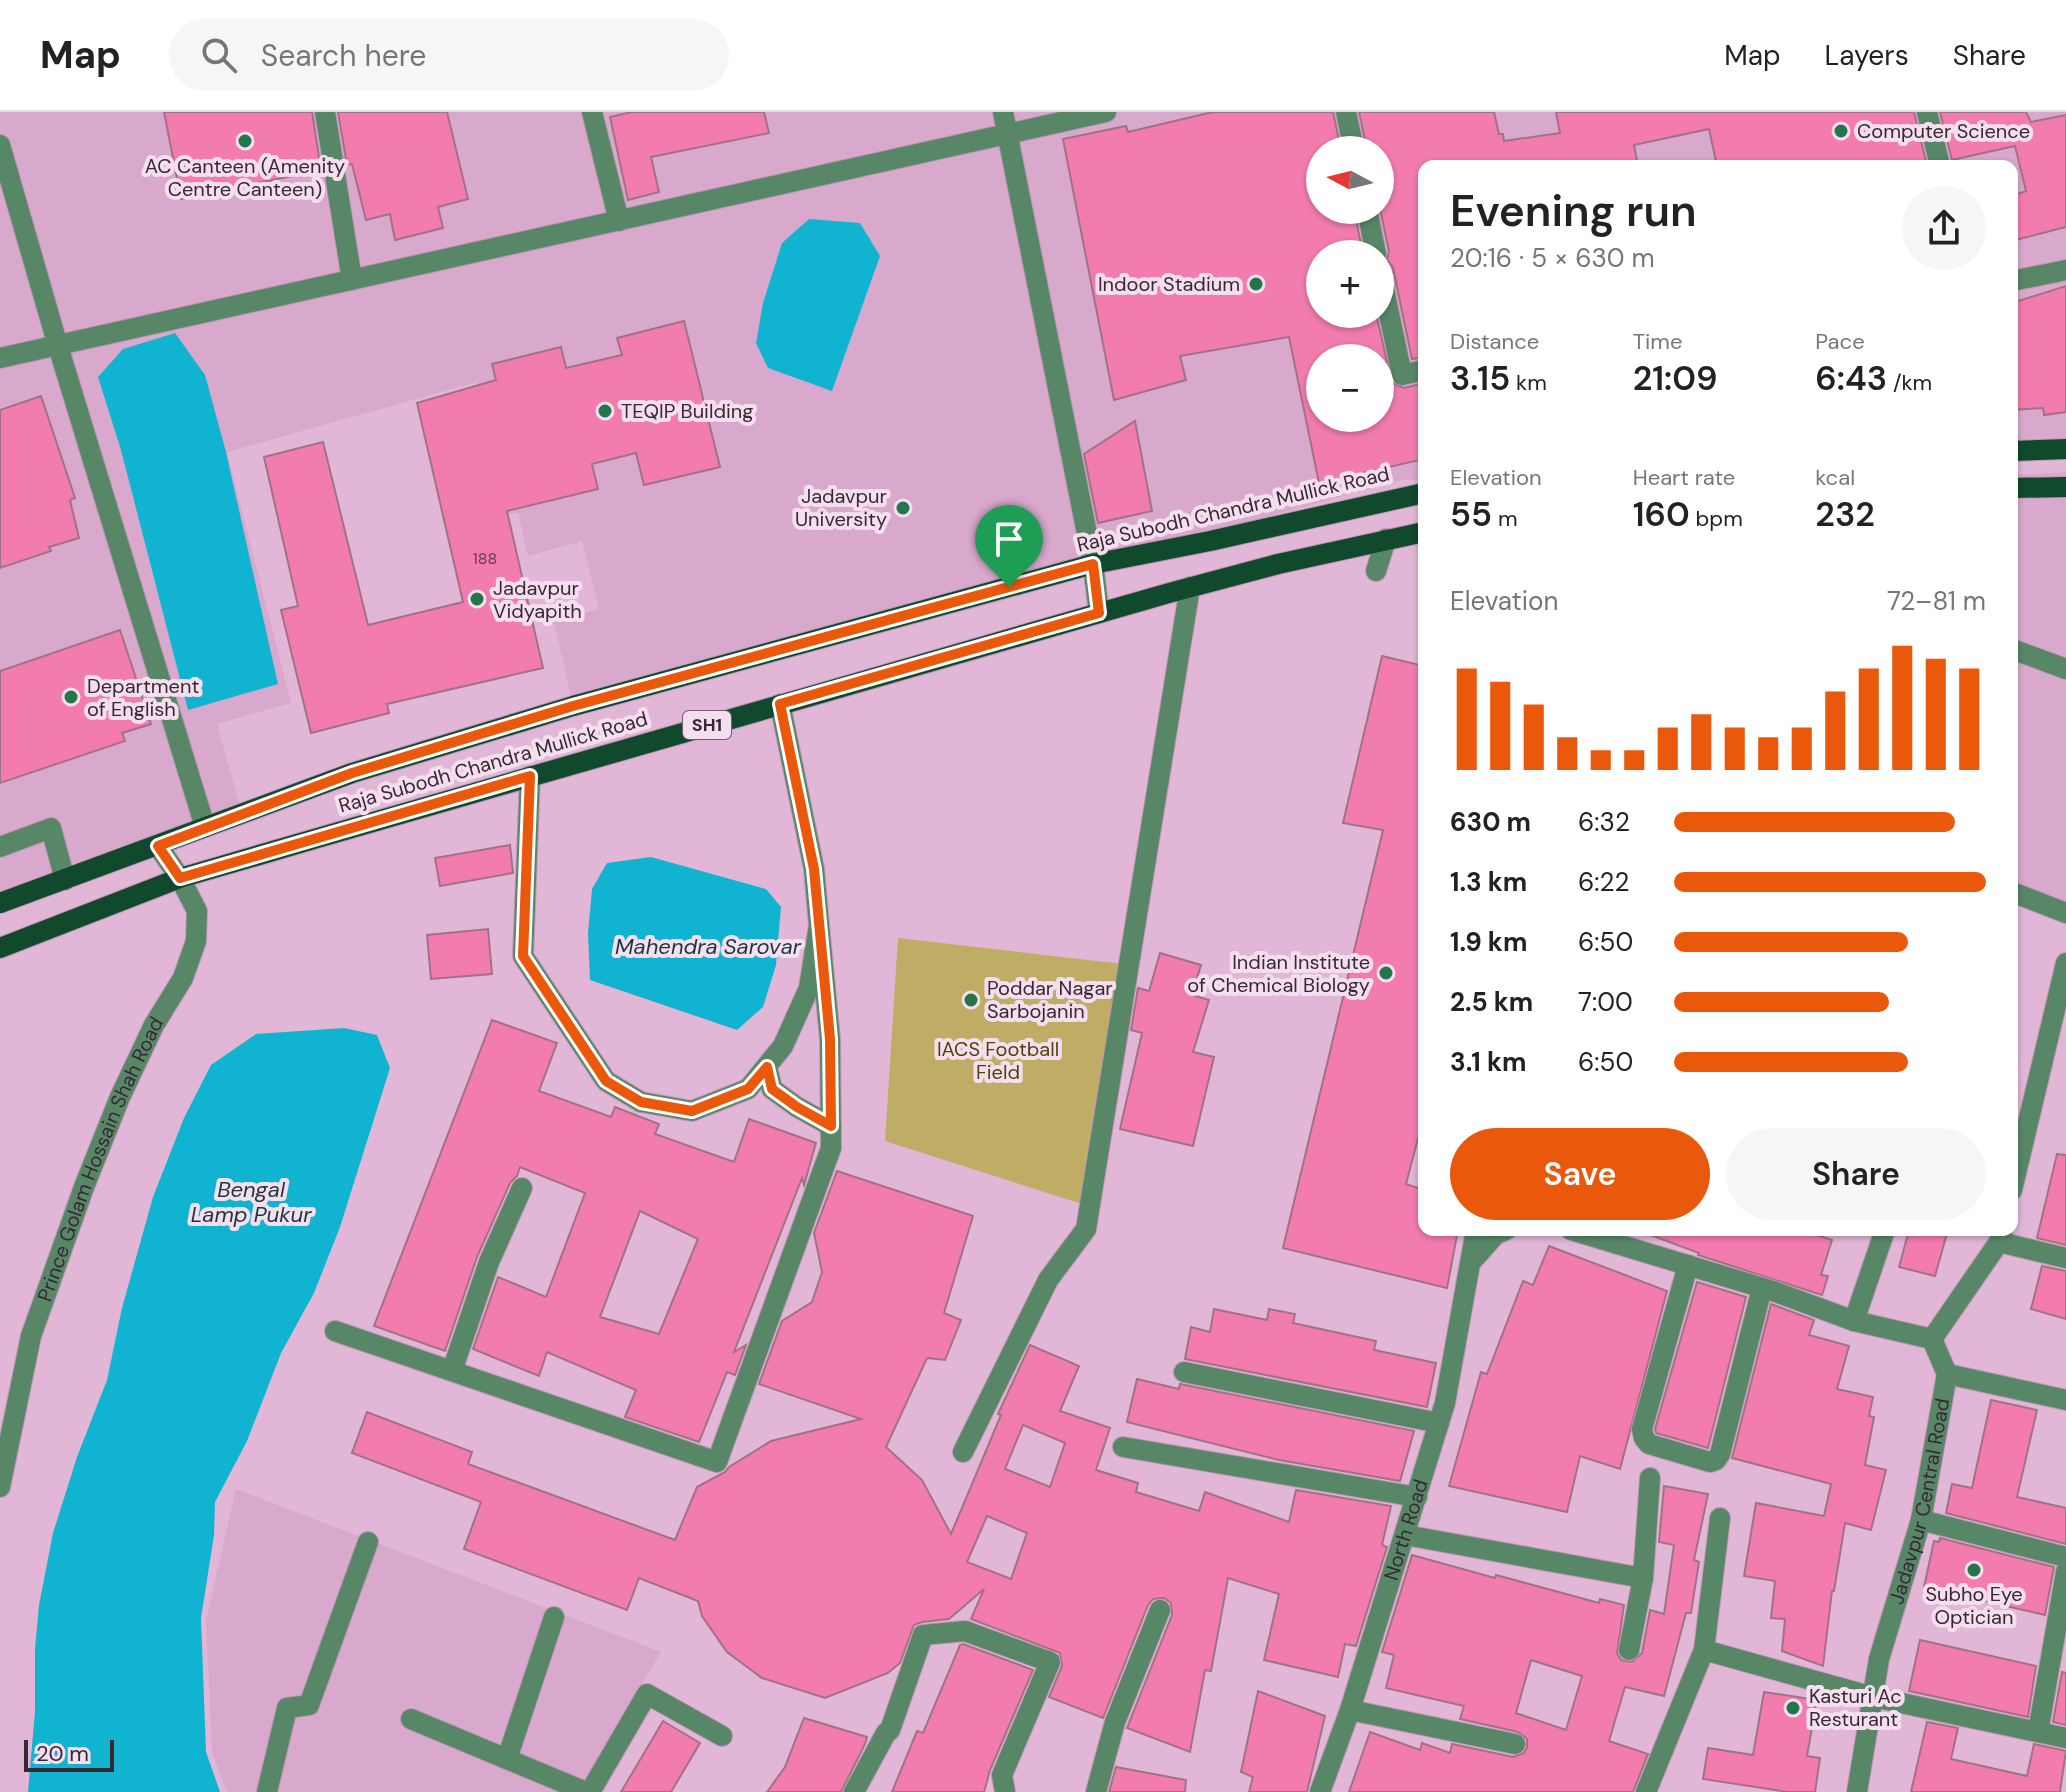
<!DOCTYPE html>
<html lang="en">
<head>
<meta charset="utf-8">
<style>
  :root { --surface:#fff; --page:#f6f6f6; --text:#222; --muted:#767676; --line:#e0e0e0; --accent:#ea580c }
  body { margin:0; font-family:"DM Sans",sans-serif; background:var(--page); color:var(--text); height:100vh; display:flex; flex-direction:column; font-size:30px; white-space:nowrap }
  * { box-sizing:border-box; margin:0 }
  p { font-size:26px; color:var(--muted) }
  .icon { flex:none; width:44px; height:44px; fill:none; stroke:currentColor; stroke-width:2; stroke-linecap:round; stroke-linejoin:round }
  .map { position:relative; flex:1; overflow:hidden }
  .details { position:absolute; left:1418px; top:48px; width:600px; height:1076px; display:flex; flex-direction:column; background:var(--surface); border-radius:16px; box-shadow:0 2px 6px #0004 }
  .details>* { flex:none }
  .needle { width:52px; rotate:277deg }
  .controls { position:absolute; left:1306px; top:24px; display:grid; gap:16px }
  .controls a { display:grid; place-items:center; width:88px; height:88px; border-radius:50%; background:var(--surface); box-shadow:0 2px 6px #0004; font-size:40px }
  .scale { position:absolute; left:24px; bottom:20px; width:90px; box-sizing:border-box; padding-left:8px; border:4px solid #382834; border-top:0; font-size:22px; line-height:28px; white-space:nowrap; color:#382834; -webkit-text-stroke:6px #f5dfef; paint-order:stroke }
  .pin { position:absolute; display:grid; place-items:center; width:68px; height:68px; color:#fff; margin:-82px -34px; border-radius:50% 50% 50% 0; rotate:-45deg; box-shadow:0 0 8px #0007 }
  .pin .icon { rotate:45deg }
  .round { display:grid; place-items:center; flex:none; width:84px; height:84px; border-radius:42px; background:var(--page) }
  .headline { display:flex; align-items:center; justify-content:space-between; height:136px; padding:0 32px }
  h1 { font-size:44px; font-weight:600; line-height:60px }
  .figures { display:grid; grid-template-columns:repeat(3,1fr); gap:12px; height:136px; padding:8px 32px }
  .figures div { display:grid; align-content:center }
  .figures b { font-size:34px; font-weight:600 }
  .figures small { font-size:22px; font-weight:400 }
  .figures p { font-size:22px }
  .chart { height:224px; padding:16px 32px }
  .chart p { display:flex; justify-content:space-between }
  .chart svg { width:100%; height:144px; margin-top:8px; stroke:var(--accent); stroke-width:6 }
  .primary-button { display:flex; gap:16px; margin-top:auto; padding:16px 32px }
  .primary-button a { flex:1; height:92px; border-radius:48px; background:var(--accent); color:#fff; font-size:32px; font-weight:600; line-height:92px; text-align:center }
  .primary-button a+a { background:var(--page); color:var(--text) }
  ul { padding:0 32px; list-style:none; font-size:26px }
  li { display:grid; grid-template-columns:128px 96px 1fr; align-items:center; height:60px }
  li i { height:20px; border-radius:10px; background:var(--accent) }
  header { display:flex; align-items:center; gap:48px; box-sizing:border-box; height:112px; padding:0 40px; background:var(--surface); border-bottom:2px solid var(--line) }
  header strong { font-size:38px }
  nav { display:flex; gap:44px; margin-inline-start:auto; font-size:28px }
  .search { width:560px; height:72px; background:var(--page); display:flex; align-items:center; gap:20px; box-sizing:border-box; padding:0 28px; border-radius:44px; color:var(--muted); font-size:30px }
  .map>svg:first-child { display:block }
  .built { fill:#d9a8cd; fill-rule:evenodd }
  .green { fill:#c0ad65 }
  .water { fill:#10b4d1 }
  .building { fill:#f37cae; stroke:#a27284; stroke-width:2; fill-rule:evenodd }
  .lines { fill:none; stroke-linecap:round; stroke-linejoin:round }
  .minor-casing { stroke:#bc97b3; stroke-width:22 }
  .major-casing { stroke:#bc97b3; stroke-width:22 }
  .minor { stroke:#588768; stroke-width:20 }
  .major { stroke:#10492b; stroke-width:20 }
  .route-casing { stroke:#fff; stroke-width:16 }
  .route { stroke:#ea580c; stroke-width:10 }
  .poi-dot { fill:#227649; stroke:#f5dfef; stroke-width:3 }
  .labels { text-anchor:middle; stroke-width:8; stroke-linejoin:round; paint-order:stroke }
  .number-label { font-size:16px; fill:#673d52 }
  .shield { fill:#f5dfef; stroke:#715f6c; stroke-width:2 }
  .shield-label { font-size:18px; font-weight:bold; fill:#382834 }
  .poi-label { font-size:20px; fill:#382834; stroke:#f5dfef; text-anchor:start }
  .street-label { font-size:20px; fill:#382834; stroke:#f5dfef }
  .park-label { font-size:20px; fill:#50430a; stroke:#f5dfef }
  .water-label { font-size:22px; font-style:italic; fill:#1a373e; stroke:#f5dfef }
</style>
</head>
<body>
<header>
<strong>Map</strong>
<div class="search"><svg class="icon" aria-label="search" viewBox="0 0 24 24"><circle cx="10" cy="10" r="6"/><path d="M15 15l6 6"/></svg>Search here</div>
<nav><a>Map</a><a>Layers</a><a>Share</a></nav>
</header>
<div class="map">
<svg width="2066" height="1680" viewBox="0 0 2066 1680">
  <rect width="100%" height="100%" fill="#e1b6d7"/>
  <!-- built -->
  <g class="built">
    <path d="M0 0H2066V338L2012 341V54H1424V369L1406 367 573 594 554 509 599 497 582 429 528 444 518 401 508 402 477 270 227 340 291 591 217 612 242 701 0 791ZM1320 38H1380V98H1320ZM1320 142H1380V202H1320ZM1320 246H1380V306H1320Z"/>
    <polygon points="2066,360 2066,793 2012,772 2012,363"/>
    <polygon points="236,1377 661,1540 577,1680 227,1680 212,1640 206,1509"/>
  </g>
  <!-- green -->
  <polygon class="green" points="898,826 1123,852 1082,1092 885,1029"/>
  <!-- water -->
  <g class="water">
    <polygon points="809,107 860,111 880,144 832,279 768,256 756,231 763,191 782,131"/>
    <polygon points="175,221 205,263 226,340 278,572 188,598 121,338 98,265 123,237"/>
    <polygon points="651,745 766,777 781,795 776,853 763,895 737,918 590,868 588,821 592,777 607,751"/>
    <polygon points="344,916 377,923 390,956 340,1115 314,1181 281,1241 247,1329 215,1390 214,1423 201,1506 206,1640 220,1680 28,1680 35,1599 35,1537 39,1493 53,1421 77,1345 107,1268 122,1196 153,1085 184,1006 211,953 256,922"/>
  </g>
  <!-- building -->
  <g class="building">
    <polygon points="164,0 312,0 321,58 181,87"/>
    <polygon points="338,0 447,0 468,87 438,95 443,116 395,128 390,102 366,108 352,52 347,53"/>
    <polygon points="632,0 764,0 769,21 651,45 659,80 628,88 610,5"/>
    <path d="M1213 0H1333L1341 38H1320V98H1354L1363 142H1320V202H1376L1392 271 1404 276 1424 271V347L1319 371 1289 225 1180 244 1186 268 1114 288 1063 27 1126 14 1128 20ZM1320 246H1380V306H1320Z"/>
    <polygon points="1359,0 1494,0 1499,22 1503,22 1504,29 1560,21 1556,0 1914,0 1927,54 1717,54 1709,17 1634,33 1638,54 1424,54 1424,245 1412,247 1393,156 1387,148 1389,139 1380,97 1380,38 1367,38"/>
    <polygon points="1940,0 2026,0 2031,10 2066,3 2066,115 2012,129 2012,84 2026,79 2015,34 1952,48"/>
    <polygon points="2066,174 2066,300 2044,303 2043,296 2012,298 2012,191"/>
    <polygon points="684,209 720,355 644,373 636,341 592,352 598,377 507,399 543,556 387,592 389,601 311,621 281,498 298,494 264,345 323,330 368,513 463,490 417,291 496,268 492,252 561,235 566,256 622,243 617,226"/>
    <polygon points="41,284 75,386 70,388 79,426 49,435 51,439 0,456 0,298"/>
    <polygon points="1135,309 1152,399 1098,411 1084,342"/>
    <polygon points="120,518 151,612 122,621 125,629 0,671 0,559"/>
    <polygon points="1382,544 1424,554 1424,1003 1406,1072 1424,1078 1424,1118 1458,1118 1447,1176 1283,1136 1383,718 1343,711"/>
    <polygon points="510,733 513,761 440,774 435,746"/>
    <polygon points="488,817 492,862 431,867 427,823"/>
    <polygon points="1160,841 1201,853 1192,883 1209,888 1193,940 1214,945 1193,1034 1120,1017 1142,921 1131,918 1138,876 1149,879"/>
    <path d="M492 908 557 931 539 979 611 1005 615 995 659 1012 655 1022 734 1050 749 1007 816 1031 804 1073 802 1066 734 1240 746 1233 735 1263 727 1260 699 1330 625 1305 636 1278 547 1240 539 1264 473 1237 498 1165 546 1185 585 1081 520 1055 517 1064 510 1071 477 1145 445 1239 374 1214ZM640 1099 698 1127 659 1222 600 1205Z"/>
    <polygon points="2057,1042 2066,1043 2066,1133 2037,1126"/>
    <path d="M837 1059 973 1104 944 1201 961 1208 945 1248 927 1246 886 1335 922 1368 951 1422 1001 1303 998 1302 1030 1233 1079 1254 1060 1299 1110 1316 1096 1358 1138 1371 1136 1380 1199 1399 1205 1380 1289 1410 1296 1378 1391 1394 1382 1433 1387 1435 1356 1534 1345 1532 1338 1565 1264 1548 1279 1482 1228 1466 1211 1559 1205 1558 1190 1640 1127 1616 1172 1503 1171 1491 1164 1486 1153 1487 1148 1493 1103 1606 1049 1585 1062 1554 1060 1541 971 1507 984 1477 949 1507 922 1510 914 1513 900 1551 888 1561 825 1586 762 1566 727 1540 702 1504 698 1489 639 1466 627 1498 464 1437 481 1390 352 1341 367 1300 472 1340 468 1352 675 1428 697 1375 725 1360 729 1355 771 1329 861 1307 759 1272 782 1209 812 1190 822 1160 814 1121ZM1023 1313 1065 1331 1050 1375 1005 1357ZM987 1404 1027 1421 1011 1467 967 1450Z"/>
    <polygon points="1646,1118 1801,1118 1832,1128 1821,1163 1828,1164 1822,1183 1698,1143 1699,1141 1645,1121"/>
    <polygon points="1909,1118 1948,1118 1935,1164 1899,1155"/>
    <polygon points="1549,1134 1667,1179 1620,1357 1580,1344 1567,1400 1449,1374 1481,1260 1487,1262 1523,1169 1533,1173"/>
    <polygon points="2042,1154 2066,1159 2066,1207 2031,1197"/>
    <polygon points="1697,1170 1746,1185 1708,1336 1656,1321 1655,1317"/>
    <polygon points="1771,1192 1814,1208 1809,1223 1849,1234 1837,1277 1873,1285 1869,1304 1874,1305 1865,1353 1886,1358 1871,1418 1845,1411 1834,1479 1832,1479 1823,1554 1782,1539 1785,1507 1771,1506 1775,1469 1744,1464 1756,1391 1824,1404 1831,1372 1732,1346"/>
    <polygon points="1214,1197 1267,1208 1269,1197 1295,1202 1293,1211 1376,1229 1374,1238 1436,1251 1427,1295 1185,1247 1191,1215 1210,1220"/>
    <polygon points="1137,1267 1179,1277 1180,1272 1414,1319 1400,1369 1279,1348 1127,1310"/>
    <polygon points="1991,1288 2037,1298 2017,1385 2066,1396 2066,1432 1946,1401 1952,1372 1972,1376"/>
    <path d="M1664 1374 1708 1382 1694 1448 1699 1450 1691 1501H1686L1664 1584 1625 1575 1609 1629 1648 1642 1633 1680H1349L1370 1620 1420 1638 1422 1631 1450 1641 1452 1632 1513 1645 1524 1641 1527 1635V1627L1518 1620 1460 1607 1464 1594 1386 1576 1394 1543 1382 1540 1412 1443 1495 1466 1496 1463 1599 1491 1600 1487 1624 1493 1617 1541 1621 1548 1632 1550 1642 1541 1650 1498 1664 1502 1674 1433 1659 1430ZM1531 1548 1582 1564 1566 1618 1516 1601Z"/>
    <polygon points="1940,1426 2054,1455 2045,1503 1924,1475 1934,1429 1939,1430"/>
    <polygon points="1920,1528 2036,1554 2028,1605 1909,1579"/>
    <polygon points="963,1532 1033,1558 990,1658 984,1680 892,1680 917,1619 923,1621 960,1533"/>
    <polygon points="2062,1560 2066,1561 2066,1613 2053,1610"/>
    <polygon points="1258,1579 1325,1604 1307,1680 1249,1680 1253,1665 1241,1660"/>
    <polygon points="1764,1580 1817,1588 1807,1644 1820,1646 1815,1680 1788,1680 1703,1667 1708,1636 1753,1643"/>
    <polygon points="804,1606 867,1625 865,1632 841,1680 767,1680 785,1655"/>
    <polygon points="663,1609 700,1631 671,1680 621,1680"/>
    <polygon points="1927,1610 1958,1616 1951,1647 2027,1664 2034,1632 2066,1639 2060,1680 1911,1680"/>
    <polygon points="1116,1655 1186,1668 1185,1680 1109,1680"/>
  </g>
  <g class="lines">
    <defs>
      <g id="minor">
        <polyline points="325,0 352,168"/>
        <polyline points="592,0 619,109"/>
        <polyline points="1003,0 1093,452 1099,501"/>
        <polyline points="1346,0 1354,38"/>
        <polyline points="1927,0 1940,54"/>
        <polyline points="0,33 58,234 205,715"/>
        <polyline points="1367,98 1376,142"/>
        <polyline points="1380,159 1402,263 1424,258"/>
        <polyline points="2012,169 2066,158"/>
        <polyline points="0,246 1106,0"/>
        <polyline points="1376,459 1386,427"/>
        <polyline points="2012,537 2066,557"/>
        <polyline points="530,664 523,844 606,969 641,990 692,999 748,977 783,934 809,876 819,813 814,757 780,592"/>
        <polyline points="0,735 51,716 65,768"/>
        <polyline points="2012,780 2066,801"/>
        <polyline points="767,955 772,977 797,995 831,1014"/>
        <polyline points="2012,1078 2066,851"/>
        <polyline points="1571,1118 1773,1179 1854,1209 1932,1227"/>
        <polyline points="1999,1130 2066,1146"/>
        <polyline points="1471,1150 1496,1122 1506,1118"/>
        <polyline points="1688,1153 1642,1317 1644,1326 1649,1332 1710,1350 1716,1348 1720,1342 1762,1176"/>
        <polyline points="1854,1209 1885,1118"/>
        <polyline points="335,1219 717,1350 831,1036 830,927 819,813"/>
        <polyline points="452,1259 489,1150 522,1076"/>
        <polyline points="1184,1260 1439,1311"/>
        <polyline points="1947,1262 2066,1288"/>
        <polyline points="1123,1335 1417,1385"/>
        <polyline points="963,1340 1048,1168 1086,1117 1190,475"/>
        <path id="s1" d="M0 1375 31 1224 84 1075 120 985 154 913 183 866 196 829 197 799 180 766 158 734"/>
        <polyline points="1921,1408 2066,1445"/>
        <polyline points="1405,1423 1643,1466"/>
        <polyline points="1629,1538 1643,1466 1650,1366"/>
        <polyline points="1704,1538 1720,1406"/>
        <polyline points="1350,1598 1515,1632"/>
        <polyline points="411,1607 586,1680"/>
        <polyline points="2038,1620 2066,1460"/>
        <polyline points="507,1647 554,1505"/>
        <polyline points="267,1680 287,1596 309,1593 368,1430"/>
        <polyline points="590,1680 647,1582 722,1624"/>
        <polyline points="854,1680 886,1621 890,1618 923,1523 965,1519 1050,1550 1002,1663 1005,1680"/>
        <polyline points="1096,1680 1115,1610 1160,1498"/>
        <path id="s2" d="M1320 1680 1350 1598 1445 1291 1476 1118"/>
        <polyline points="1646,1680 1704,1538 1873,1585 2066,1626"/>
        <path id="s3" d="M1857 1680 1879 1547 1921 1408 1947 1262 1932 1227 1999 1130 2002 1118"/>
      </g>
      <g id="major">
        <polyline points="2012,339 2066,337"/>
        <polyline points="2012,376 2066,375"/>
        <polyline points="0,791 352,661 573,594 1093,452 1210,429 1424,381"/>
        <polyline points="0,836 180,766 321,725 1169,481 1278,452 1424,420"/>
      </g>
    </defs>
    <!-- minor casing -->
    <use href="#minor" class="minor-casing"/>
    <!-- major casing -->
    <use href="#major" class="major-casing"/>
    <!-- minor -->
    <use href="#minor" class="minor"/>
    <!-- major -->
    <use href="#major" class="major"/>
  </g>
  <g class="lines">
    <defs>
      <polygon id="route" points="1093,452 1099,501 780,592 814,757 830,927 831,1014 797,995 772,977 767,955 748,977 692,999 641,990 606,969 523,844 530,664 180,766 158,734 352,661 573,594"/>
    </defs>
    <!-- route casing -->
    <use href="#route" class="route-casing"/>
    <!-- route -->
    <use href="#route" class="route"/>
  </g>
  <!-- markers -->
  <g class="poi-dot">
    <circle cx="1841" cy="19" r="8"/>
    <circle cx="245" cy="29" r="8"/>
    <circle cx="1256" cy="172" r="8"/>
    <circle cx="605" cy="299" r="8"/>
    <circle cx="903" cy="396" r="8"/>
    <circle cx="477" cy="487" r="8"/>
    <circle cx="71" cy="585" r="8"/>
    <circle cx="1386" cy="861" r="8"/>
    <circle cx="971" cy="888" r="8"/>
    <circle cx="1974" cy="1458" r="8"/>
    <circle cx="1793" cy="1596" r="8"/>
  </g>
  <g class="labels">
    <!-- number labels -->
    <g class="number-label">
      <text x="485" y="452">188</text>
    </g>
    <!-- shield labels -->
    <rect class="shield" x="683" y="599" width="48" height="28" rx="6"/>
    <g class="shield-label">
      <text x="707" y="619">SH1</text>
    </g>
    <!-- poi labels -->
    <g class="poi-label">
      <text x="1857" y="26">Computer Science</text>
      <text x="245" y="61" text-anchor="middle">AC Canteen (Amenity<tspan x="245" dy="23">Centre Canteen)</tspan></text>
      <text x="1240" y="179" text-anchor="end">Indoor Stadium</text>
      <text x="621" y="306">TEQIP Building</text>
      <text x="887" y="391" text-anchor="end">Jadavpur<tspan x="887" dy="23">University</tspan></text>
      <text x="493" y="483">Jadavpur<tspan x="493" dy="23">Vidyapith</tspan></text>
      <text x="87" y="581">Department<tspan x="87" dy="23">of English</tspan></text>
      <text x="1370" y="857" text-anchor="end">Indian Institute<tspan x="1370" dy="23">of Chemical Biology</tspan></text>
      <text x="987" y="883">Poddar Nagar<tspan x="987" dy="23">Sarbojanin</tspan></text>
      <text x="1974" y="1489" text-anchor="middle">Subho Eye<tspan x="1974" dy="23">Optician</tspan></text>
      <text x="1809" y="1591">Kasturi Ac<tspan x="1809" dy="23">Resturant</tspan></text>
    </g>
    <!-- street labels -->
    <g class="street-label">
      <text transform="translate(1233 397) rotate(-13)" y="7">Raja Subodh Chandra Mullick Road</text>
      <text transform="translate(493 650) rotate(-16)" y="7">Raja Subodh Chandra Mullick Road</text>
      <text dy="7" stroke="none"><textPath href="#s1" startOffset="344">Prince Golam Hossain Shah Road</textPath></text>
      <text dy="7" stroke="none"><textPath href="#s3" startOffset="298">Jadavpur Central Road</textPath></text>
      <text dy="7" stroke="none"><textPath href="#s2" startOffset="276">North Road</textPath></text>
    </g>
    <!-- park labels -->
    <g class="park-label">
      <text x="998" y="944">IACS Football<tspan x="998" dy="23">Field</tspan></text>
    </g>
    <!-- water labels -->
    <g class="water-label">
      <text x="708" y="842">Mahendra Sarovar</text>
      <text x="251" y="1085">Bengal<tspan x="251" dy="25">Lamp Pukur</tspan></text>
    </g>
  </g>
</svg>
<div class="controls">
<a><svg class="needle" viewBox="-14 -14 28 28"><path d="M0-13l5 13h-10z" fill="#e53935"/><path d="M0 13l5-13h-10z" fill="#767676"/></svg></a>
<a>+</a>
<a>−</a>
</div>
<div class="scale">20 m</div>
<div class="pin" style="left:1009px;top:475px;background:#1e9e55"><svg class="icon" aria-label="arrive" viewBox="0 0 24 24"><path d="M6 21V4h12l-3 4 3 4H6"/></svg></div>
<section class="details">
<div class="headline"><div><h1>Evening run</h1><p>20:16 · 5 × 630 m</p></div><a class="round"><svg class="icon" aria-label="share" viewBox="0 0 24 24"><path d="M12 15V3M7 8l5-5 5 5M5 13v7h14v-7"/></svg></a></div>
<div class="figures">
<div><p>Distance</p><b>3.15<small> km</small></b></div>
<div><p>Time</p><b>21:09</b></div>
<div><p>Pace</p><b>6:43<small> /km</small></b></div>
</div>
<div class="figures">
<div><p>Elevation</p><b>55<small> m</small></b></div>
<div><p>Heart rate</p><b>160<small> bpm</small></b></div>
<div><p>kcal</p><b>232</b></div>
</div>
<div class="chart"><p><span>Elevation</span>72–81 m</p>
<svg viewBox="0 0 160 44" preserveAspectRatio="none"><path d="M5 44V13M15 44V17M25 44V24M35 44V34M45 44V38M55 44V38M65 44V31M75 44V27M85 44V31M95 44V34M105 44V31M115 44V20M125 44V13M135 44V6M145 44V10M155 44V13"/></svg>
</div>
<ul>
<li><b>630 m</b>6:32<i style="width:90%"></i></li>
<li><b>1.3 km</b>6:22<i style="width:100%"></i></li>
<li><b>1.9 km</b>6:50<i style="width:75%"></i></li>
<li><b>2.5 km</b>7:00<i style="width:69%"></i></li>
<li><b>3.1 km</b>6:50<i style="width:75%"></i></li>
</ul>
<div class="primary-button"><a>Save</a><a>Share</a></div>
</section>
</div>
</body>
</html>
